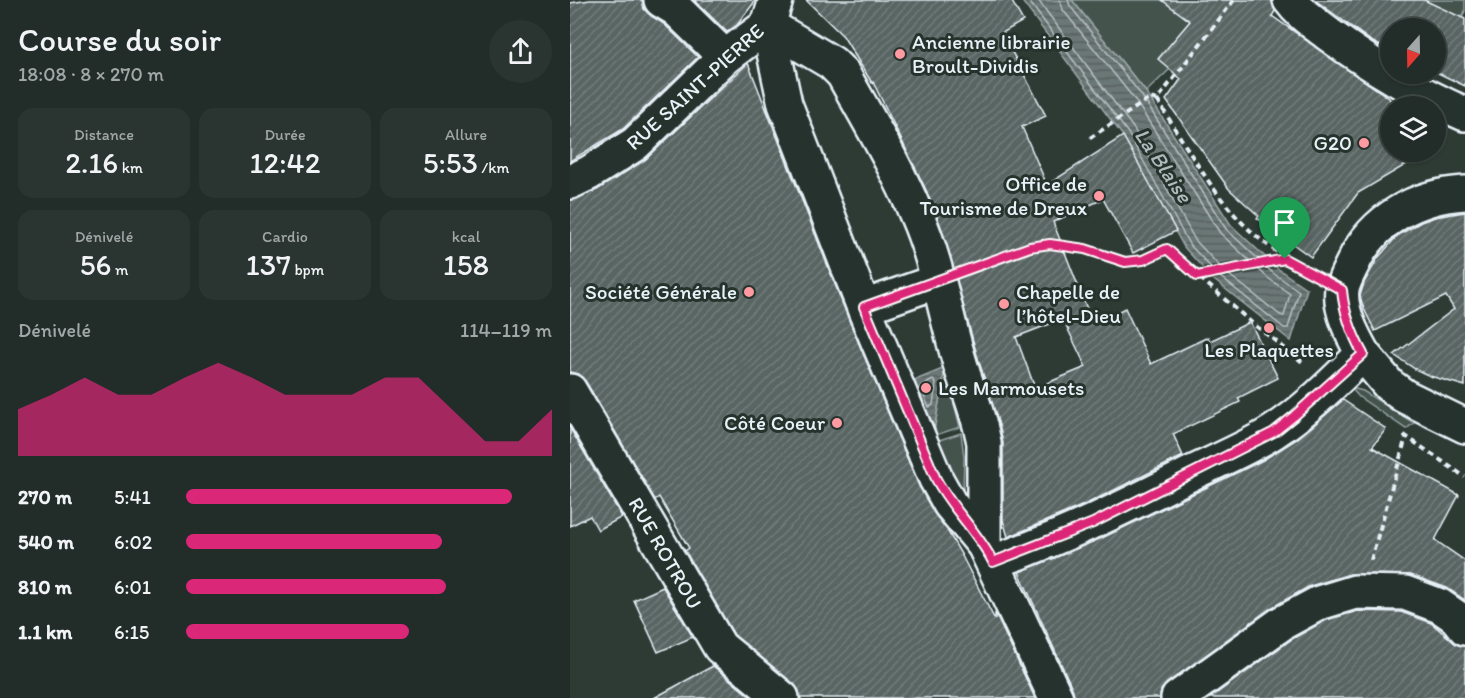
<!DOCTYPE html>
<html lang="fr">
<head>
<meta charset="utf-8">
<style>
  :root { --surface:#222c28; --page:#2a3430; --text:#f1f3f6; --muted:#a2a7a8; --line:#3f4845; --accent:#db2777 }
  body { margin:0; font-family:Itim,sans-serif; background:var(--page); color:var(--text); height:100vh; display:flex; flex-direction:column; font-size:22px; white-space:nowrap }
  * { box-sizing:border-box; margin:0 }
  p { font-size:20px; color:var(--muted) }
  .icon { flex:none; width:33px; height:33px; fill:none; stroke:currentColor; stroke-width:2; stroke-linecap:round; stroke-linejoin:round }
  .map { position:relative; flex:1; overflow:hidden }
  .side { display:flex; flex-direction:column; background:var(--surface); width:570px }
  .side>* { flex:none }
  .needle { width:39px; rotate:200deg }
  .tools { position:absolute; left:810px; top:18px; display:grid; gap:12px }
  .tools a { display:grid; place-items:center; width:66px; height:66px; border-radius:50%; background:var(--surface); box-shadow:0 2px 4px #0004,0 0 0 2px var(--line); font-size:30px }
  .pin { position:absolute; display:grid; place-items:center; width:51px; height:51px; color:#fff; margin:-62px -26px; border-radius:50% 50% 50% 0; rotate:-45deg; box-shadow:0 0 6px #0007 }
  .pin .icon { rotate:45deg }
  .round { display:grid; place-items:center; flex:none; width:63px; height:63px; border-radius:32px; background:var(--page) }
  .head { display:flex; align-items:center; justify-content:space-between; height:102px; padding:0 18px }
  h1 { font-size:33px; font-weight:600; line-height:45px }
  .metrics { display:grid; grid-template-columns:repeat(3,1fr); gap:9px; height:102px; padding:6px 18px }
  .metrics div { display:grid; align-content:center; border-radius:15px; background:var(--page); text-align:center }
  .metrics b { font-size:30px; font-weight:600 }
  .metrics small { font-size:16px; font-weight:400 }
  .metrics p { font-size:16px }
  .chart { height:168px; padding:12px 18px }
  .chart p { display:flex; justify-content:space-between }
  .chart svg { width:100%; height:108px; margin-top:6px; fill:var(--accent); opacity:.7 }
  ul { padding:0 18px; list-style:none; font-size:20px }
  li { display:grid; grid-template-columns:96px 72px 1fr; align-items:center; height:45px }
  li i { height:15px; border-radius:8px; background:var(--accent) }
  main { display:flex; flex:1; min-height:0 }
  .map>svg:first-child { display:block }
  .grass { fill:#45524e; stroke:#96a2a3; stroke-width:1.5 }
  .water { fill:url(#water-rules); stroke:#9da8a9; stroke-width:1.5 }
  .pier { fill:#2e3b35 }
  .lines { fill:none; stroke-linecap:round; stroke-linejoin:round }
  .shore { stroke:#b6c0c4; stroke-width:1.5 }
  .building { fill:url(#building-hatch); stroke:#e8f1f8; stroke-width:1.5; fill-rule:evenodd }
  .minor-casing { stroke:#e8f1f8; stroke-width:38 }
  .path { stroke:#e8f1f8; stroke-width:4; stroke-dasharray:6 4.5; stroke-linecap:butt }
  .minor { stroke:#26332d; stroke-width:33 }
  .route-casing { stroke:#fff; stroke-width:12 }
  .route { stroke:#db2777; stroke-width:8 }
  .poi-dot { fill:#ff9aa2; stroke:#26332d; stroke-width:2 }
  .labels { text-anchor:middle; stroke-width:6; stroke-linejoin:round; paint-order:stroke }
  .poi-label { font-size:21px; fill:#e8f1f8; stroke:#26332d; text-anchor:end }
  .street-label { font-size:21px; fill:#e8f1f8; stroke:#26332d }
  .water-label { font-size:22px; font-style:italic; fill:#b0babd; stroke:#26332d }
</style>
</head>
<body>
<main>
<section class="side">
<div class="head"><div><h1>Course du soir</h1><p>18:08 · 8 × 270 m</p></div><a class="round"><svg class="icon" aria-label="share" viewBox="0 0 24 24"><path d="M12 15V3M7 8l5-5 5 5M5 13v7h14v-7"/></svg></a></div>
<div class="metrics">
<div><p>Distance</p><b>2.16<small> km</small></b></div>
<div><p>Durée</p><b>12:42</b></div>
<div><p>Allure</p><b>5:53<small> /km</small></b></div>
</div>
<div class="metrics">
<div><p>Dénivelé</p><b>56<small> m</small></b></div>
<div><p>Cardio</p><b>137<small> bpm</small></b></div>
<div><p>kcal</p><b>158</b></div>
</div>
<div class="chart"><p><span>Dénivelé</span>114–119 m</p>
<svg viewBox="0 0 160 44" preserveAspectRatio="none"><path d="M0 44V25L10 19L20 12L30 19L40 19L50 12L60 6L70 12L80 19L90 19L100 19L110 12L120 12L130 25L140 38L150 38L160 25V44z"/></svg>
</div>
<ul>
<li><b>270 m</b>5:41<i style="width:89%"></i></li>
<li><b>540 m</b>6:02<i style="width:70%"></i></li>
<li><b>810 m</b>6:01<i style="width:71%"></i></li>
<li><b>1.1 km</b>6:15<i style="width:61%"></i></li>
</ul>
</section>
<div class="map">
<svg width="895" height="698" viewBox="0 0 895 698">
  <defs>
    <pattern id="water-rules" width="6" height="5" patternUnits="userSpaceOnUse" patternTransform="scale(1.5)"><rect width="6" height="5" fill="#6b7775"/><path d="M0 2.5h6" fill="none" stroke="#586060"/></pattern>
    <pattern id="building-hatch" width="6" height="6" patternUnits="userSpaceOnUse" patternTransform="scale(1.5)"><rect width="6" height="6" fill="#596563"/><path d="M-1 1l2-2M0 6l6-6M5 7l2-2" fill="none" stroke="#717c7a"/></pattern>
  </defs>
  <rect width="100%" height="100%" fill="#2e3b35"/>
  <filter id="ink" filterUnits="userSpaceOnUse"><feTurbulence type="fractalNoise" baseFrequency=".0167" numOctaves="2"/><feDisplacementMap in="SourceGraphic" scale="12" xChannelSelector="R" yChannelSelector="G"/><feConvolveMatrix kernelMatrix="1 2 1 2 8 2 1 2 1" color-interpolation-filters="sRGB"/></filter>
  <g filter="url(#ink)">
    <!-- grass -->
    <g class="grass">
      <polygon points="502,0 592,0 632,30 600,69 576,92"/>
      <polygon points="854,0 895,0 895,11 884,36 862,4"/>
      <polygon points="375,368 390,427 363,436"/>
      <polygon points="781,388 793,391 844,423 836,429 789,397"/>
      <polygon points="391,433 394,457 393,493 388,494 366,441"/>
    </g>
    <!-- water -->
    <g class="water">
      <polygon points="451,0 502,0 576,92 661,225 707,268 737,289 721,341 644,280 614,247 553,136"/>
      <polygon points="375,368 363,436 341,382"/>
    </g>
    <!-- pier -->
    <polygon class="pier" points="694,257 707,269 644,280 632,267"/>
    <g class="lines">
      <!-- shore -->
      <g class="shore">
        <polyline points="458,0 558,133 619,244 648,275 714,328 718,328 729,291 703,273 656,229 572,96 500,6 498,0"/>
        <polyline points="468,0 564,129 625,240 653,270 710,315 714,316 720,294 698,278 650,233 565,100 493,10 490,0"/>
        <polygon points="363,380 366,383 363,405 359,407 350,387"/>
      </g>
    </g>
    <!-- building -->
    <g class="building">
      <polygon points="20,0 72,0 74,9 81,16 94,24 128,57 53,129 0,161 0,3"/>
      <polygon points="124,0 186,0 167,25 157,32"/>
      <path d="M236 0H441L453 21 432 33 476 116 452 127 477 185 553 136 606 231 563 253 533 199 483 222 523 324 555 308 581 364 638 337 640 341 680 322 708 378 668 398 670 402 603 434 613 456 516 504 438 537 433 520V443L430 429 407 355 371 227 356 190 303 82 302 83 273 36ZM493 319 516 367 465 388 446 337Z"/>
      <polygon points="592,0 702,0 705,11 702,16 819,98 824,106 820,106 820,152 850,152 852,155 788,193 741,257 687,218 689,216 659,189 596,100 611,79 588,59 620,21"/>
      <polygon points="745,0 854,0 895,19 895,86 866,72 866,28 820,28 820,51 801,41"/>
      <polygon points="178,63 279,320 349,486 364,513 377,530 391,554 425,620 425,613 465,698 230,698 229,691 224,684 164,635 115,551 119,548 89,497 85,500 16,382 9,374 0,372 0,200 27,190 75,160"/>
      <polygon points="895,212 895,386 860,376 845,369 824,355 884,309 876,296 805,331 794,309 790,296 794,283 808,258 827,236 851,222 865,217"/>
      <polygon points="773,400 816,429 802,447 889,495 865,540 895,561 895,600 877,588 841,575 780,574 740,586 701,608 597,683 591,690 590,698 504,698 503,690 449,572 532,538 693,460 727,439"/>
      <polygon points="0,428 52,517 28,530 20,516 0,526"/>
      <polygon points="93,587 123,637 88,652 64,600"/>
      <polygon points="788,611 831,612 861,623 888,645 895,646 895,698 640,698 722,639 756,620"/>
      <polygon points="143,666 182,698 84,698"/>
    </g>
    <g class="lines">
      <defs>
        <g id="minor">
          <polyline points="91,0 106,9 155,57"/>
          <path d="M720 0C730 14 744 23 758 34 800 65 847 93 895 114"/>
          <polyline points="198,25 215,104 296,313 366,479 380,504 414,545 486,698"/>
          <path d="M198 25 262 63 273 74C299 121 327 167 347 216 367 262 375 313 389 360 397 388 409 414 414 443V545"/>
          <polyline points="0,182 19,173 65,144 155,57 198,25 206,0"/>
          <polyline points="294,307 368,281"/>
          <polyline points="793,354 819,385 834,396 895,426"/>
          <polyline points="0,391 150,647 212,698"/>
          <path d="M423 562C492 538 557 506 622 473 649 460 678 448 703 432 736 411 765 381 793 354 783 336 769 310 772 289 774 280 779 271 783 263 804 218 847 196 895 193"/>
          <polyline points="608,698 712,623 749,603 785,592 835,593 870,606 886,617 895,628"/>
        </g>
      </defs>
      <!-- minor casing -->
      <use href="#minor" class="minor-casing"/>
      <!-- path -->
      <g class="path">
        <path d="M587 100C611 137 635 182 665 215 687 240 714 258 742 274"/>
        <polyline points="520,138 580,98 587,100 664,0"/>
        <path d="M398 270C436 255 468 239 509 247 527 251 545 263 563 262 576 261 585 251 597 249L682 323 735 364"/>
        <polyline points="628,276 715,259"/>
        <polyline points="834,435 895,477"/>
        <polyline points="801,560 836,437"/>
      </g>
      <!-- minor -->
      <use href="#minor" class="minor"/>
    </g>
  </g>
  <g class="lines" filter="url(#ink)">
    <defs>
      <path id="route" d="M480 244 515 249 555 262 573 260 597 249 627 276 715 259 772 290C774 313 782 334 793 354L724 416 704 432 523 523 423 562C408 532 382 509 366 479L294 307 460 247Z"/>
    </defs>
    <!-- route casing -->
    <use href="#route" class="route-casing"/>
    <!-- route -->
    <use href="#route" class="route"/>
  </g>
  <!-- markers -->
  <g class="poi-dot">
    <circle cx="330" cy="54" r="6"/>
    <circle cx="794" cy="143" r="6"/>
    <circle cx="529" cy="196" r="6"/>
    <circle cx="179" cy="292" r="6"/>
    <circle cx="434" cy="304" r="6"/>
    <circle cx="699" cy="328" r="6"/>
    <circle cx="356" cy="388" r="6"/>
    <circle cx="267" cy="423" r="6"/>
  </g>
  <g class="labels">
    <!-- poi labels -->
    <g class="poi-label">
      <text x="342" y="49" text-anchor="start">Ancienne librairie<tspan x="342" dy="24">Broult-Dividis</tspan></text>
      <text x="782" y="150">G20</text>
      <text x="517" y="191">Office de<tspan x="517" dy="24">Tourisme de Dreux</tspan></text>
      <text x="167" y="299">Société Générale</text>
      <text x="446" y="299" text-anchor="start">Chapelle de<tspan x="446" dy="24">l’hôtel-Dieu</tspan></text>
      <text x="699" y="357" text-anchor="middle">Les Plaquettes</text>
      <text x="368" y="395" text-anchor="start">Les Marmousets</text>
      <text x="255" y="430">Côté Coeur</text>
    </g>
    <!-- street labels -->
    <g class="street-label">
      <text transform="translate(125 87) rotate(-42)" y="7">RUE SAINT-PIERRE</text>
      <text transform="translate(95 553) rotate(60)" y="7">RUE ROTROU</text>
    </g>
    <!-- water labels -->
    <g class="water-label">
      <text transform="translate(594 165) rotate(56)" y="8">La Blaise</text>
    </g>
  </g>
</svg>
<div class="tools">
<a><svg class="needle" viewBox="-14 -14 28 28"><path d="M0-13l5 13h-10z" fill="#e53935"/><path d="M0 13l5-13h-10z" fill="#a2a7a8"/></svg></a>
<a><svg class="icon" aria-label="layers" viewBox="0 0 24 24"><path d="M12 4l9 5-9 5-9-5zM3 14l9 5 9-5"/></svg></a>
</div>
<div class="pin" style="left:715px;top:259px;background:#1e9e55"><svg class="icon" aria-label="arrive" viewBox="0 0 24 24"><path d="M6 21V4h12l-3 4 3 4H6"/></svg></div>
</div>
</main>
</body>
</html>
